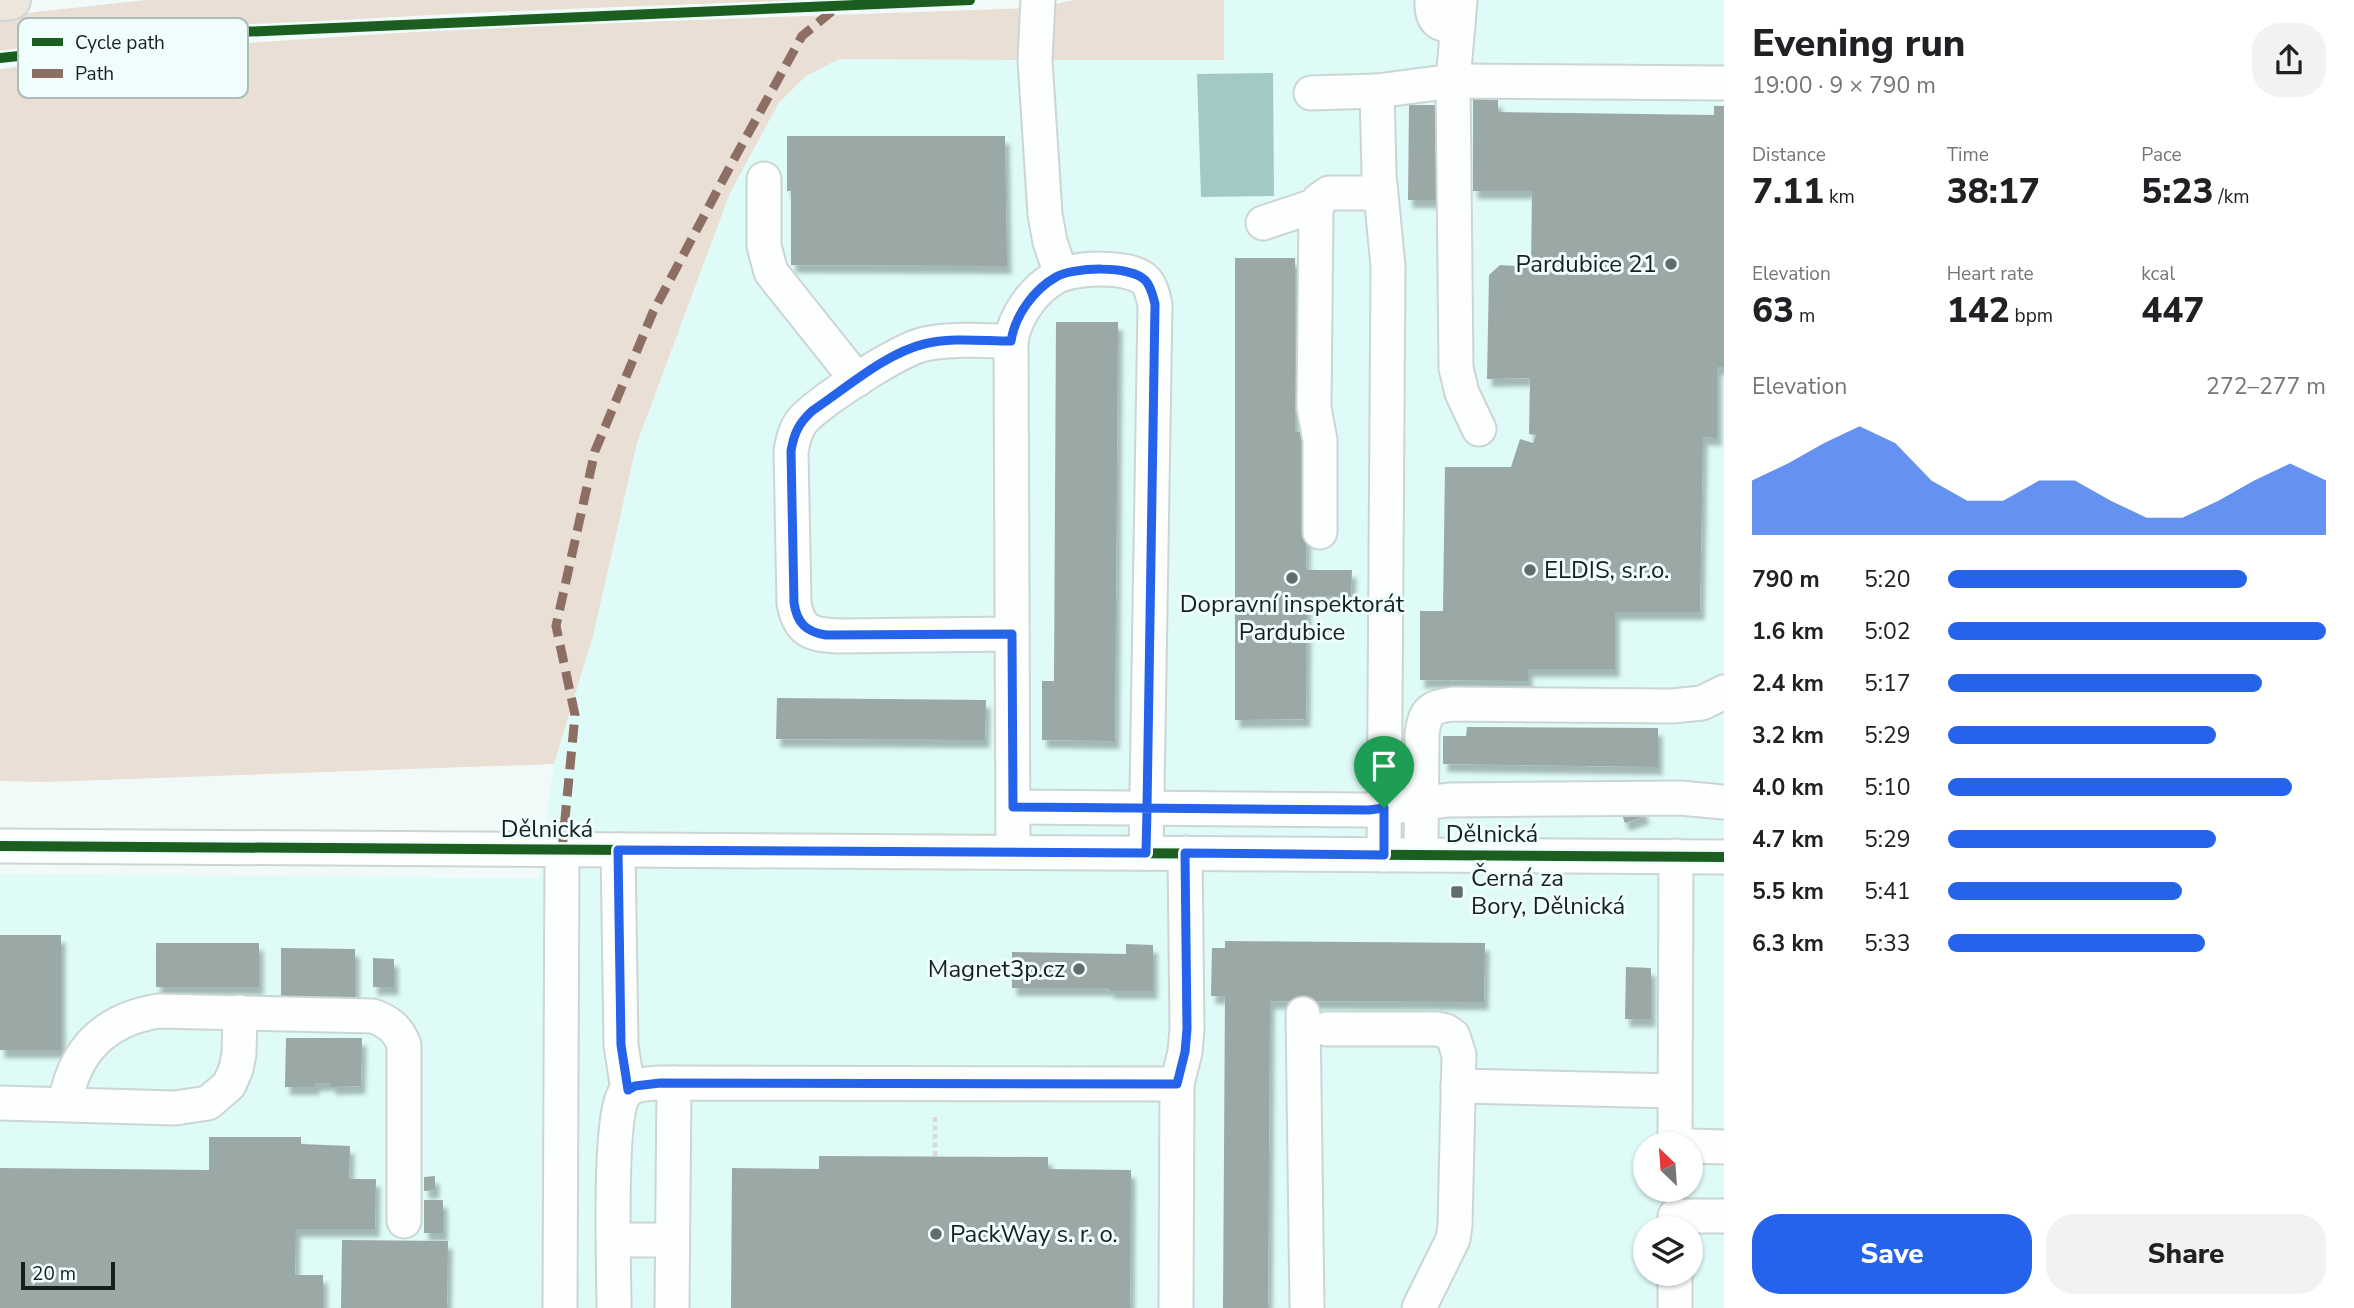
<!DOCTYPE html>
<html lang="en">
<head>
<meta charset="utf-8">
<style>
  :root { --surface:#fff; --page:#f2f2f2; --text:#202124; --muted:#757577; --accent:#2563eb }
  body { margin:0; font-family:"Nunito Sans",sans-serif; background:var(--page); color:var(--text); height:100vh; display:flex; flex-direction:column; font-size:26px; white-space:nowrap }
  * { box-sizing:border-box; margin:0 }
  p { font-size:23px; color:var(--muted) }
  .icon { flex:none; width:38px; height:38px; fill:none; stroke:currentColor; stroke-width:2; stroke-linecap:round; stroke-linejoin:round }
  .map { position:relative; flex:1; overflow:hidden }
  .side { display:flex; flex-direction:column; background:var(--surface); width:630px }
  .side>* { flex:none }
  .needle { width:46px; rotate:335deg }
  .tools { position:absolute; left:1633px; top:1132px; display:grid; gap:14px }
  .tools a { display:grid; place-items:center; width:70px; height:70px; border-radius:50%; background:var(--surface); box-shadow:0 2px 5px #0004; font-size:35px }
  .scale { position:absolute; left:21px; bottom:18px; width:94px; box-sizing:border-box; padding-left:7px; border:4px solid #13211f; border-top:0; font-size:19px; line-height:24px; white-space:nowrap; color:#13211f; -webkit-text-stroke:5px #effdfc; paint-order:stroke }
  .pin { position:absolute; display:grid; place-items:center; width:60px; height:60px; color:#fff; margin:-72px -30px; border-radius:50% 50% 50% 0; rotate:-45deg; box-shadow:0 0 7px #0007 }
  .pin .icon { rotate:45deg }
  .round { display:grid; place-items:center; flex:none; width:74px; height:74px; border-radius:28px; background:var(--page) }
  .overview { display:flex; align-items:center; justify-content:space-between; height:119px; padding:0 28px }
  h1 { font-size:38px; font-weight:800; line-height:52px }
  .metrics { display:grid; grid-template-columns:repeat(3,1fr); gap:10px; height:119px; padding:7px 28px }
  .metrics div { display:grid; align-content:center }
  .metrics b { font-size:35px; font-weight:800 }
  .metrics small { font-size:19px; font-weight:400 }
  .metrics p { font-size:19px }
  .chart { height:196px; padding:14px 28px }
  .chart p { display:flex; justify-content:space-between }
  .chart svg { width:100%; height:126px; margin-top:7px; fill:var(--accent); opacity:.7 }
  .action { display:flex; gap:14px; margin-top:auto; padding:14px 28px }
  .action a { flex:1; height:80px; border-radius:28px; background:var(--accent); color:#fff; font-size:28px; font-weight:800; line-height:80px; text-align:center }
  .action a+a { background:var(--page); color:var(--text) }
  ul { padding:0 28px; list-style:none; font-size:23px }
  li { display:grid; grid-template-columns:112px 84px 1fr; align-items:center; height:52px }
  li i { height:18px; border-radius:9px; background:var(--accent) }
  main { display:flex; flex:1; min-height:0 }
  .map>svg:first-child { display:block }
  .built { fill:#defbf7; fill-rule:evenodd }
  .green { fill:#e9dfd4 }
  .water { fill:#a2c9c4 }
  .building { fill:#9aa8a6; filter:url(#shadow) }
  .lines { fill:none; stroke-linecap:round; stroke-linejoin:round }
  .minor-casing { stroke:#cbd6d4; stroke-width:37 }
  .major-casing { stroke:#d0d5d4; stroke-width:42 }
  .path { stroke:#d7dada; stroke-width:4.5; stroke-dasharray:5 3.5; stroke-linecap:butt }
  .minor { stroke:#fdfefe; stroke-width:33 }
  .major { stroke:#ece6dd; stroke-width:38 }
  .quiet { stroke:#8d6e63; stroke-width:9; stroke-dasharray:18 9; stroke-linecap:butt }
  .cycleway-casing { stroke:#effdfc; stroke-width:15 }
  .cycleway { stroke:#1b5e20; stroke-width:10 }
  .route-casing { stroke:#fff; stroke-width:14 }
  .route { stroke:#2563eb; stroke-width:9 }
  .poi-dot { fill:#616d6b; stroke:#effdfc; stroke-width:2.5 }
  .labels { text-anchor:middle; stroke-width:6; stroke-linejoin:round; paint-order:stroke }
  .poi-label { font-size:24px; fill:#13211f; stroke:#effdfc; text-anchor:start }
  .street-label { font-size:24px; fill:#13211f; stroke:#effdfc }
  .key { fill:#effdfc; stroke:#adbbba; stroke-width:2 }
  .key-label { font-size:19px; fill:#13211f }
</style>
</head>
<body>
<main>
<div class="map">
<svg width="1724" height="1308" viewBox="0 0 1724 1308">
  <defs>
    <filter id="shadow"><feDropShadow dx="4.5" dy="8" stdDeviation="2" flood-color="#0004"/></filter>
  </defs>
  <rect width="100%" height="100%" fill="#f2faf9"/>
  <!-- built -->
  <path class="built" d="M1224 0H1724V1308H0V874L539 878 554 764 593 636 637 444 730 193 778 104 806 76 839 59 1224 60ZM1645 1144H1690V1190H1645ZM1645 1228H1690V1274H1645Z"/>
  <!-- green -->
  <g class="green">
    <path d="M146 0H811C540 10 269 16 0 54V16Z"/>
    <polygon points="1075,0 1224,0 1224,60 1042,60 1050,5"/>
    <polygon points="1029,8 1023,60 839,59 806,76 778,104 730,193 637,443 593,636 554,764 45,782 0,781 0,69 184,47 472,28"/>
  </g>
  <!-- water -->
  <polygon class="water" points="1273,73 1274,196 1201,197 1197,74"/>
  <!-- building -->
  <g class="building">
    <polygon points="1473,99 1498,100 1498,112 1714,115 1714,106 1724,106 1724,367 1717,367 1717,438 1703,437 1700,612 1615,612 1615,669 1528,669 1528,681 1420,680 1420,611 1443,611 1445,467 1511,467 1520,439 1533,443 1536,435 1529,434 1530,378 1487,379 1489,275 1500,265 1531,267 1532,191 1473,191"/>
    <polygon points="1409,105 1441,105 1440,200 1408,200"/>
    <polygon points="787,136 1005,136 1007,266 791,265 791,191 787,191"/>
    <polygon points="1235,258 1295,258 1295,432 1308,432 1306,570 1352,570 1351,596 1307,596 1306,719 1235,720"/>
    <polygon points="1056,322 1118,322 1115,741 1042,740 1042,681 1054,681"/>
    <polygon points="777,698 986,700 985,740 776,739"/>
    <polygon points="1467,727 1658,728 1658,767 1443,764 1443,736 1466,736"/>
    <polygon points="1641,805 1645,816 1625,823 1621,812"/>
    <rect x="0" y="935" width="61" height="115"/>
    <polygon points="1225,941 1485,943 1484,1002 1270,1001 1268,1308 1223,1308 1225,996 1211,996 1212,948 1225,948"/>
    <rect x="156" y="943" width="103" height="44"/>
    <polygon points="1126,944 1153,945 1153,991 1110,991 1109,988 1012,988 1012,952 1126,954"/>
    <polygon points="281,948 355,949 355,997 281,996"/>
    <polygon points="373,958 394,959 394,987 373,987"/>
    <polygon points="1626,967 1651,968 1651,1019 1625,1019"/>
    <polygon points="286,1038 362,1038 361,1086 331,1087 331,1083 315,1083 315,1087 285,1087"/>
    <polygon points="209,1137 301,1137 301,1144 350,1146 349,1179 376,1179 375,1229 296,1229 295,1275 323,1275 323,1308 0,1308 0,1168 209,1170"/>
    <polygon points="819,1156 1048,1157 1048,1169 1131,1170 1130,1308 731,1308 732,1168 819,1169"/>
    <polygon points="435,1176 435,1190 424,1191 424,1177"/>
    <rect x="424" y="1200" width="19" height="33"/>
    <polygon points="342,1240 448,1241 447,1308 341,1308"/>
  </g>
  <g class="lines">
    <defs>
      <g id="minor">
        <polyline points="1038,0 1035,60 1045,214 1050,242 1061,274"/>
        <path d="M1432 0C1431 21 1438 26 1458 26"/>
        <polyline points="1460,0 1453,81 1456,368 1462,393 1479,429"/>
        <polyline points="1377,91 1379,174 1388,266 1384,855"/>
        <polyline points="1311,93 1377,91 1453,81 1724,83"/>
        <polyline points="764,179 764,246 771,272 857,380"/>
        <polyline points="1263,223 1317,205"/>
        <path d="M1011 341C983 341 952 338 925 344 900 349 818 402 802 421 795 430 793 440 791 451L794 603C799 632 812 635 839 636L1012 634"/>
        <polyline points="1320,532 1320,440 1314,408 1316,211 1319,200 1329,193 1380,193"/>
        <polyline points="1013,807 1369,810 1449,800 1680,798 1724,802"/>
        <polyline points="0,846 1724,857"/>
        <polyline points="618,850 621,1045 628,1090"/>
        <path d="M1013 852 1011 341C1015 316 1033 290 1056 277 1073 267 1130 265 1145 280 1151 286 1153 296 1155 305L1146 853"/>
        <path d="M1421 855 1422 734C1425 711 1430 707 1453 704L1672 706 1702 703 1724 692"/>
        <polyline points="1303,1014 1307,1308"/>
        <polyline points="1327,1029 1436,1029 1446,1031 1453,1036 1459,1055 1455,1225 1453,1239 1419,1308"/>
        <polyline points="1458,1086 1675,1091"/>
        <polyline points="0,1103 175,1108 208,1103 229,1085 236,1069 239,1054 240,1012"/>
        <path d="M65 1104C74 1051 104 1020 158 1011L373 1016C389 1022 398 1029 404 1045V1221"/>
        <polyline points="1675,1144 1676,856"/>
        <polyline points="1690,1146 1724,1147"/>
        <polyline points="1675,1216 1724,1216"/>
        <polyline points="614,1240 672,1240"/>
        <polyline points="560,1308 562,850"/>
        <path d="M614 1308C614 1271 608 1116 625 1093 633 1083 648 1084 660 1083L1177 1084"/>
        <polyline points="672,1308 674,1083"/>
        <polyline points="1176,1308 1177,1084 1185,1052 1187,1029 1185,853"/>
        <polyline points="1675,1308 1675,1274"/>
      </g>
      <polyline id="major" points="0,1 11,0"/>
    </defs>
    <!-- minor casing -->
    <use href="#minor" class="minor-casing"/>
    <!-- major casing -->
    <use href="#major" class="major-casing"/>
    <!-- path -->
    <polyline class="path" points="935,1156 935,1115"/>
    <!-- minor -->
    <use href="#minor" class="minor"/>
    <!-- major -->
    <use href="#major" class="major"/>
    <!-- quiet -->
    <polyline class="quiet" points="562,850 575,715 556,626 595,451 653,312 733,161 802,36 837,7"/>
    <defs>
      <g id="cycleway">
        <polyline points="0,58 240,32 970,0"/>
        <polyline points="0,846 1724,857"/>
      </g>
    </defs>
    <!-- cycleway casing -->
    <use href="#cycleway" class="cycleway-casing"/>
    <!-- cycleway -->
    <use href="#cycleway" class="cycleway"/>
  </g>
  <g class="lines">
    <defs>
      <path id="route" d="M1384 808 1369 810C1250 809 1132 808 1013 807L1012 634 826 635C806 632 797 623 794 603L791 451C794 433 799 423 812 411 845 389 886 353 924 344 951 337 983 341 1011 341 1015 316 1033 290 1056 277 1073 267 1130 265 1145 280 1151 286 1153 296 1155 304L1147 808 1146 853 618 850 621 1045 628 1090 635 1086 660 1083 1177 1084 1185 1052 1187 1029 1185 853 1384 855V808"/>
    </defs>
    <!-- route casing -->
    <use href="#route" class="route-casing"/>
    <!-- route -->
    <use href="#route" class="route"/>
  </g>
  <!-- markers -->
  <g class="poi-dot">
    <circle cx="1671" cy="264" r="7"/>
    <circle cx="1530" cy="570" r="7"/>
    <circle cx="1292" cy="578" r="7"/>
    <rect x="1450" y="885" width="14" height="14" rx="3.5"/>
    <circle cx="1079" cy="969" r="7"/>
    <circle cx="936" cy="1234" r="7"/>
  </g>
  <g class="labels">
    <!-- poi labels -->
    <g class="poi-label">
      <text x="1657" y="272" text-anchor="end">Pardubice 21</text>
      <text x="1544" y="578">ELDIS, s.r.o.</text>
      <text x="1292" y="612" text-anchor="middle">Dopravní inspektorát<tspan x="1292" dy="28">Pardubice</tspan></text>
      <text x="1471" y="886">Černá za<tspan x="1471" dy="28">Bory, Dělnická</tspan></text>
      <text x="1065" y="977" text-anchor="end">Magnet3p.cz</text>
      <text x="950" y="1242">PackWay s. r. o.</text>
    </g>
    <!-- street labels -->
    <g class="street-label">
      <text x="547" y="837">Dělnická</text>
      <text x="1492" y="842">Dělnická</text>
    </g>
  </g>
  <!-- legend -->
  <rect x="18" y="18" width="230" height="80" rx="10" class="key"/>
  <rect x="32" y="38" width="31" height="8" fill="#1b5e20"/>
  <rect x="32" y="69" width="31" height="9" fill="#8d6e63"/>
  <g class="key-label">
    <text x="75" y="49">Cycle path</text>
    <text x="75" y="80">Path</text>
  </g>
</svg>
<div class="tools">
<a><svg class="needle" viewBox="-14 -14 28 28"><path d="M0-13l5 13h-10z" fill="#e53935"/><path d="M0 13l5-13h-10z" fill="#757577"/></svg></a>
<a><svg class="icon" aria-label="layers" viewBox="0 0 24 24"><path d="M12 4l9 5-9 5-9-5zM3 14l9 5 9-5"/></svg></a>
</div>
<div class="scale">20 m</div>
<div class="pin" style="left:1384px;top:808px;background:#1e9e55"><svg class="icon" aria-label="arrive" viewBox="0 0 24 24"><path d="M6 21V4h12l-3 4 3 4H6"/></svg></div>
</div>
<section class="side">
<div class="overview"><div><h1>Evening run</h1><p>19:00 · 9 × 790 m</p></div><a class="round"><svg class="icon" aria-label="share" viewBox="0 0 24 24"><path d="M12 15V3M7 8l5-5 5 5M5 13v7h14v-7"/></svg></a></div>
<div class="metrics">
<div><p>Distance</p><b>7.11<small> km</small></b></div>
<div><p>Time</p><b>38:17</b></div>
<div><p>Pace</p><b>5:23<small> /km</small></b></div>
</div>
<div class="metrics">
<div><p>Elevation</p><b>63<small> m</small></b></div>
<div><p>Heart rate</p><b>142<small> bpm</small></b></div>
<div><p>kcal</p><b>447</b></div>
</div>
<div class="chart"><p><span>Elevation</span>272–277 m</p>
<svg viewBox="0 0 160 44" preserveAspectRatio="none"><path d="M0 44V25L10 19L20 12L30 6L40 12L50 25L60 32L70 32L80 25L90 25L100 32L110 38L120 38L130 32L140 25L150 19L160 25V44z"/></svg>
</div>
<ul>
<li><b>790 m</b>5:20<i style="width:79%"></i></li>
<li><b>1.6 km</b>5:02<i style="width:100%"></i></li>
<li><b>2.4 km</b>5:17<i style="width:83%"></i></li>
<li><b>3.2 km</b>5:29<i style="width:71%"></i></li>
<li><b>4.0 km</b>5:10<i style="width:91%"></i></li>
<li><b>4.7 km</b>5:29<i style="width:71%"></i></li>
<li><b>5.5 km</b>5:41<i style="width:62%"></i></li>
<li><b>6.3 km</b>5:33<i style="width:68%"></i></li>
</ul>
<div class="action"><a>Save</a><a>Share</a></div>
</section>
</main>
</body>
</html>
